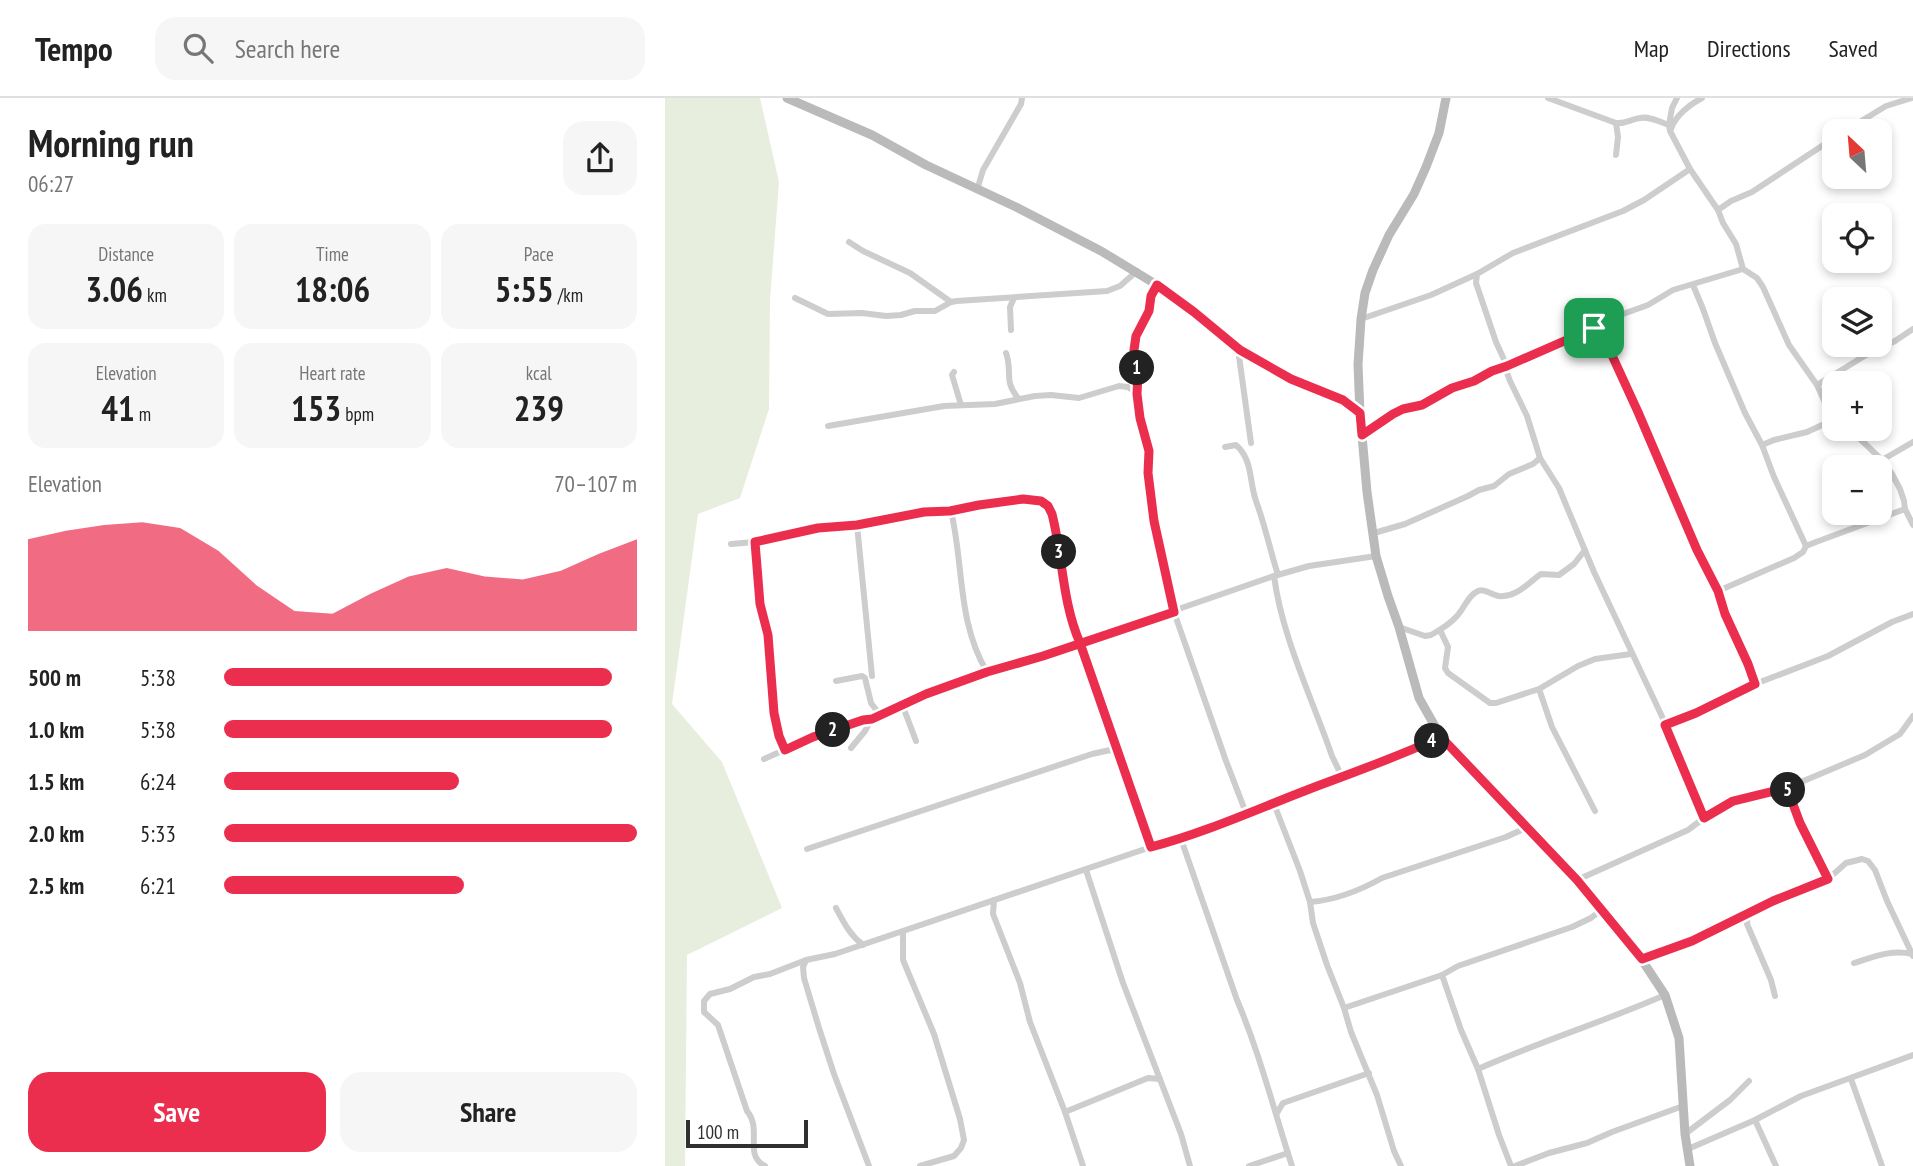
<!DOCTYPE html>
<html lang="en">
<head>
<meta charset="utf-8">
<style>
  :root { --surface:#fff; --page:#f6f6f6; --text:#222; --muted:#767676; --line:#e0e0e0; --accent:#ec2e4e }
  body { margin:0; font-family:"PT Sans Narrow",sans-serif; background:var(--page); color:var(--text); height:100vh; display:flex; flex-direction:column; font-size:26px; white-space:nowrap }
  * { box-sizing:border-box; margin:0 }
  p { font-size:23px; color:var(--muted) }
  .icon { flex:none; width:38px; height:38px; fill:none; stroke:currentColor; stroke-width:2; stroke-linecap:round; stroke-linejoin:round }
  .map { position:relative; flex:1; overflow:hidden }
  .panel { display:flex; flex-direction:column; background:var(--surface); width:665px }
  .panel>* { flex:none }
  .needle { width:46px; rotate:334deg }
  .buttons { position:absolute; left:1157px; top:21px; display:grid; gap:14px }
  .buttons a { display:grid; place-items:center; width:70px; height:70px; border-radius:14px; background:var(--surface); box-shadow:0 4px 10px #0003; font-size:35px }
  .scale { position:absolute; left:21px; bottom:18px; width:122px; box-sizing:border-box; padding-left:7px; border:4px solid #303030; border-top:0; font-size:19px; line-height:24px; white-space:nowrap; color:#303030; -webkit-text-stroke:5px #fff; paint-order:stroke }
  .pin { position:absolute; display:grid; place-items:center; width:60px; height:60px; color:#fff; margin:-30px; border-radius:14px; box-shadow:0 4px 10px #0006 }
  .km { position:absolute; width:35px; height:35px; margin:-18px; border-radius:50%; background:#222; color:#fff; font-size:19px; line-height:35px; text-align:center }
  .round { display:grid; place-items:center; flex:none; width:74px; height:74px; border-radius:21px; background:var(--page) }
  .head { display:flex; align-items:center; justify-content:space-between; height:119px; padding:0 28px }
  h1 { font-size:38px; font-weight:600; line-height:52px }
  .figures { display:grid; grid-template-columns:repeat(3,1fr); gap:10px; height:119px; padding:7px 28px }
  .figures div { display:grid; align-content:center; border-radius:18px; background:var(--page); text-align:center }
  .figures b { font-size:35px; font-weight:600 }
  .figures small { font-size:19px; font-weight:400 }
  .figures p { font-size:19px }
  .chart { height:196px; padding:14px 28px }
  .chart p { display:flex; justify-content:space-between }
  .chart svg { width:100%; height:126px; margin-top:7px; fill:var(--accent); opacity:.7 }
  .action { display:flex; gap:14px; margin-top:auto; padding:14px 28px }
  .action a { flex:1; height:80px; border-radius:21px; background:var(--accent); color:#fff; font-size:28px; font-weight:600; line-height:80px; text-align:center }
  .action a+a { background:var(--page); color:var(--text) }
  ul { padding:0 28px; list-style:none; font-size:23px }
  li { display:grid; grid-template-columns:112px 84px 1fr; align-items:center; height:52px }
  li i { height:18px; border-radius:9px; background:var(--accent) }
  header { display:flex; align-items:center; gap:42px; box-sizing:border-box; height:98px; padding:0 35px; background:var(--surface); border-bottom:2px solid var(--line) }
  header strong { font-size:33px }
  nav { display:flex; gap:38px; margin-inline-start:auto; font-size:24px }
  .search { width:490px; height:63px; background:var(--page); display:flex; align-items:center; gap:18px; box-sizing:border-box; padding:0 24px; border-radius:21px; color:var(--muted); font-size:26px }
  main { display:flex; flex:1; min-height:0 }
  .map>svg:first-child { display:block }
  .green { fill:#e8eede }
  .lines { fill:none; stroke-linecap:round; stroke-linejoin:round }
  .street { stroke:#cdcdcd; stroke-width:6 }
  .secondary { stroke:#bababa; stroke-width:9 }
  .route-casing { stroke:#fff; stroke-width:14 }
  .route { stroke:#ec2e4e; stroke-width:9 }
</style>
</head>
<body>
<header>
<strong>Tempo</strong>
<div class="search"><svg class="icon" aria-label="search" viewBox="0 0 24 24"><circle cx="10" cy="10" r="6"/><path d="M15 15l6 6"/></svg>Search here</div>
<nav><a>Map</a><a>Directions</a><a>Saved</a></nav>
</header>
<main>
<section class="panel">
<div class="head"><div><h1>Morning run</h1><p>06:27</p></div><a class="round"><svg class="icon" aria-label="share" viewBox="0 0 24 24"><path d="M12 15V3M7 8l5-5 5 5M5 13v7h14v-7"/></svg></a></div>
<div class="figures">
<div><p>Distance</p><b>3.06<small> km</small></b></div>
<div><p>Time</p><b>18:06</b></div>
<div><p>Pace</p><b>5:55<small> /km</small></b></div>
</div>
<div class="figures">
<div><p>Elevation</p><b>41<small> m</small></b></div>
<div><p>Heart rate</p><b>153<small> bpm</small></b></div>
<div><p>kcal</p><b>239</b></div>
</div>
<div class="chart"><p><span>Elevation</span>70–107 m</p>
<svg viewBox="0 0 160 44" preserveAspectRatio="none"><path d="M0 44V12L10 9L20 7L30 6L40 8L50 16L60 28L70 37L80 38L90 31L100 25L110 22L120 25L130 26L140 23L150 17L160 12V44z"/></svg>
</div>
<ul>
<li><b>500 m</b>5:38<i style="width:94%"></i></li>
<li><b>1.0 km</b>5:38<i style="width:94%"></i></li>
<li><b>1.5 km</b>6:24<i style="width:57%"></i></li>
<li><b>2.0 km</b>5:33<i style="width:100%"></i></li>
<li><b>2.5 km</b>6:21<i style="width:58%"></i></li>
</ul>
<div class="action"><a>Save</a><a>Share</a></div>
</section>
<div class="map">
<svg width="1248" height="1068" viewBox="0 0 1248 1068">
  <rect width="100%" height="100%" fill="#fff"/>
  <!-- green -->
  <polygon class="green" points="0,0 95,0 114,84 105,202 104,311 75,400 33,416 7,606 57,664 117,810 22,857 20,1068 0,1068"/>
  <g class="lines">
    <!-- street -->
    <g class="street">
      <path d="M883 0 951 25C961 26 966 21 975 20 985 18 995 24 1004 27L1005 33 1025 71 1053 112 1058 125 1071 146 1078 171"/>
      <polyline points="1004,27 1007,10 1012,0"/>
      <path d="M1006 31C1010 18 1025 6 1037 0"/>
      <polyline points="1180,33 1221,8 1247,0"/>
      <polyline points="951,57 953,39 951,25"/>
      <polyline points="312,92 318,72 356,6 357,0"/>
      <polyline points="1053,112 1066,103 1087,94 1169,40"/>
      <polyline points="184,144 198,153 245,175 286,204"/>
      <polyline points="812,176 811,185 831,244 842,268 842,275 845,283 862,318 875,360 894,390 929,474 1001,627 1039,720"/>
      <polyline points="492,187 486,198 484,213 471,238 469,252 473,275 472,296 475,320 484,353 483,375 489,423 509,514 561,663 581,715"/>
      <polyline points="1028,187 1038,211 1050,245 1080,315 1097,347 1109,379 1141,448"/>
      <polyline points="130,200 163,216 197,215 221,218 236,217 250,213 270,213 286,204 292,203 442,193 455,188 472,173"/>
      <polyline points="696,221 766,197 812,176 848,155 958,113 979,102 1025,71"/>
      <polyline points="929,230 940,242 998,370 1032,452 1053,493 1060,516 1083,566 1090,586"/>
      <polyline points="346,232 345,209 349,200"/>
      <polyline points="573,251 586,345"/>
      <path d="M341 255C348 274 338 282 353 300"/>
      <polyline points="289,274 287,277 296,307"/>
      <polyline points="1152,287 1201,257 1230,243 1248,231"/>
      <polyline points="678,302 695,315"/>
      <polyline points="163,328 279,308 330,306 370,298 386,297 414,300 454,288 463,289 472,296"/>
      <polyline points="1173,331 1193,339 1217,362 1227,376 1235,391 1239,403 1240,411 1248,427"/>
      <polyline points="697,337 728,316 738,311 757,307 787,290 809,283 827,273 842,268 958,216 983,207 1008,192 1078,171 1092,180 1098,189 1124,247 1152,287 1169,324"/>
      <polyline points="1097,347 1109,342 1142,334 1168,322"/>
      <path d="M560 349 571 347C588 362 584 383 591 403 600 427 605 452 613 477"/>
      <polyline points="1217,362 1248,344"/>
      <path d="M286 413C299 467 292 524 322 574"/>
      <polyline points="192,427 207,578"/>
      <polyline points="709,435 740,426 803,398 814,392 829,388 844,376 868,366 875,360"/>
      <polyline points="90,444 95,506 104,537 109,615 114,638 120,652"/>
      <polyline points="66,446 90,444 154,430 192,427 259,413 286,413 314,407 358,401 376,403 383,408 389,425 403,511 407,527 455,659 486,749"/>
      <path d="M609 478C617 539 647 600 667 658L677 679"/>
      <polyline points="1053,493 1129,460 1138,454 1141,448 1151,444 1240,411"/>
      <path d="M734 529 760 538 766 537C775 532 785 526 792 518 799 511 803 497 813 493 819 490 827 497 834 498 851 500 863 485 876 476L894 477 909 466 920 452"/>
      <polyline points="775,532 783,549 780,570 783,575 825,605 831,605 874,591 913,568 930,561 966,556"/>
      <polyline points="171,583 197,578 200,580 206,605 215,617"/>
      <polyline points="874,591 887,629 930,713"/>
      <polyline points="237,606 251,643"/>
      <polyline points="1001,627 1031,615 1090,586 1163,558 1227,524 1248,516"/>
      <polyline points="186,650 200,633 207,620"/>
      <polyline points="99,661 148,639 198,622 207,620 261,596 322,574 378,558 609,478 644,468 711,458"/>
      <polyline points="1122,690 1135,725 1163,781"/>
      <polyline points="609,706 635,773 645,804 648,825 662,867 679,910 686,934 712,997 729,1053 736,1068"/>
      <path d="M516 741 572 902C595 956 609 1013 627 1068"/>
      <polyline points="142,751 427,656 445,652 454,657"/>
      <polyline points="421,772 458,885 516,1036 525,1068"/>
      <polyline points="912,782 1023,732 1039,720 1068,703 1122,690 1200,657 1235,636 1248,618"/>
      <polyline points="329,802 328,816 355,885 365,924 400,1014 418,1068"/>
      <path d="M645 804C671 802 694 793 717 780L841 739 863 729"/>
      <path d="M171 810C179 825 185 837 198 847"/>
      <polyline points="1083,816 1082,826 1106,882 1110,898"/>
      <polyline points="238,834 238,862 269,936 295,1021 299,1042 296,1050 289,1058 255,1068"/>
      <polyline points="977,861 1027,843 1108,803 1163,781 1181,765 1197,761 1203,763 1210,772 1222,803 1248,858"/>
      <polyline points="141,862 138,869 139,880 154,930 169,976 204,1068"/>
      <path d="M1189 865C1208 859 1227 851 1247 856"/>
      <polyline points="679,910 777,877"/>
      <path d="M813 971C874 944 938 924 1000 897"/>
      <polyline points="1186,981 1217,1068"/>
      <polyline points="400,1014 483,980 495,981"/>
      <polyline points="612,1015 618,1005 704,975"/>
      <polyline points="1090,1022 1111,1068"/>
      <polyline points="1020,1036 1065,1002 1084,983"/>
      <polyline points="1023,1051 1090,1022 1136,998 1248,957"/>
      <path d="M100 1068C78 1057 98 1032 82 1013L53 927 39 914V903L45 896 65 891 89 879 105 876 141 862 170 856 486 749 516 741 735 657 776 639"/>
      <polyline points="584,1068 623,1055"/>
      <polyline points="846,1068 834,1037 813,971 796,932 777,877 793,868 907,829 926,820 936,812"/>
      <polyline points="850,1068 884,1055 922,1045 947,1034 1018,1008"/>
    </g>
    <!-- secondary -->
    <g class="secondary">
      <polyline points="122,0 207,37 261,67 351,109 436,153 492,187 529,214 575,252 626,281 678,302"/>
      <polyline points="781,0 774,35 761,69 749,96 724,137 708,172 700,195 696,221 693,267 695,315 702,394 711,458 723,498 734,529 754,600 776,639 912,782 971,853 1000,897 1014,940 1020,1036 1025,1068"/>
    </g>
  </g>
  <g class="lines">
    <defs>
      <path id="route" d="M929 230 842 268 827 273 809 283 787 290 757 307 738 311 728 316 697 337 695 315 678 302 626 281 575 252 529 214 492 187 486 198 484 213 471 238 469 252 473 275 472 296 475 320 484 353 483 375 489 423 509 514 378 558 322 574 261 596 207 621 198 622 148 639 120 652 114 638 109 615 103 537 95 506 90 444 153 430 192 427 259 414 285 413 314 407 358 401 376 403 383 408 387 416C398 459 397 504 415 545L486 749C539 735 590 712 642 692 687 675 732 659 776 639L912 782 977 861 1027 843 1108 803 1163 781 1135 725 1122 690 1068 703 1039 720 1000 627 1031 615 1090 586 1083 566 1060 516 1053 493 1032 452 973 314 940 242 929 230"/>
    </defs>
    <!-- route casing -->
    <use href="#route" class="route-casing"/>
    <!-- route -->
    <use href="#route" class="route"/>
  </g>
</svg>
<div class="buttons">
<a><svg class="needle" viewBox="-14 -14 28 28"><path d="M0-13l5 13h-10z" fill="#e53935"/><path d="M0 13l5-13h-10z" fill="#767676"/></svg></a>
<a><svg class="icon" aria-label="locate" viewBox="0 0 24 24"><circle cx="12" cy="12" r="6"/><path d="M12 2v4M12 18v4M2 12h4M18 12h4"/></svg></a>
<a><svg class="icon" aria-label="layers" viewBox="0 0 24 24"><path d="M12 4l9 5-9 5-9-5zM3 14l9 5 9-5"/></svg></a>
<a>+</a>
<a>−</a>
</div>
<div class="scale">100 m</div>
<div class="pin" style="left:929px;top:230px;background:#1e9e55"><svg class="icon" aria-label="arrive" viewBox="0 0 24 24"><path d="M6 21V4h12l-3 4 3 4H6"/></svg></div>
<b class="km" style="left:472px;top:270px">1</b>
<b class="km" style="left:168px;top:632px">2</b>
<b class="km" style="left:394px;top:454px">3</b>
<b class="km" style="left:767px;top:643px">4</b>
<b class="km" style="left:1123px;top:692px">5</b>
</div>
</main>
</body>
</html>
